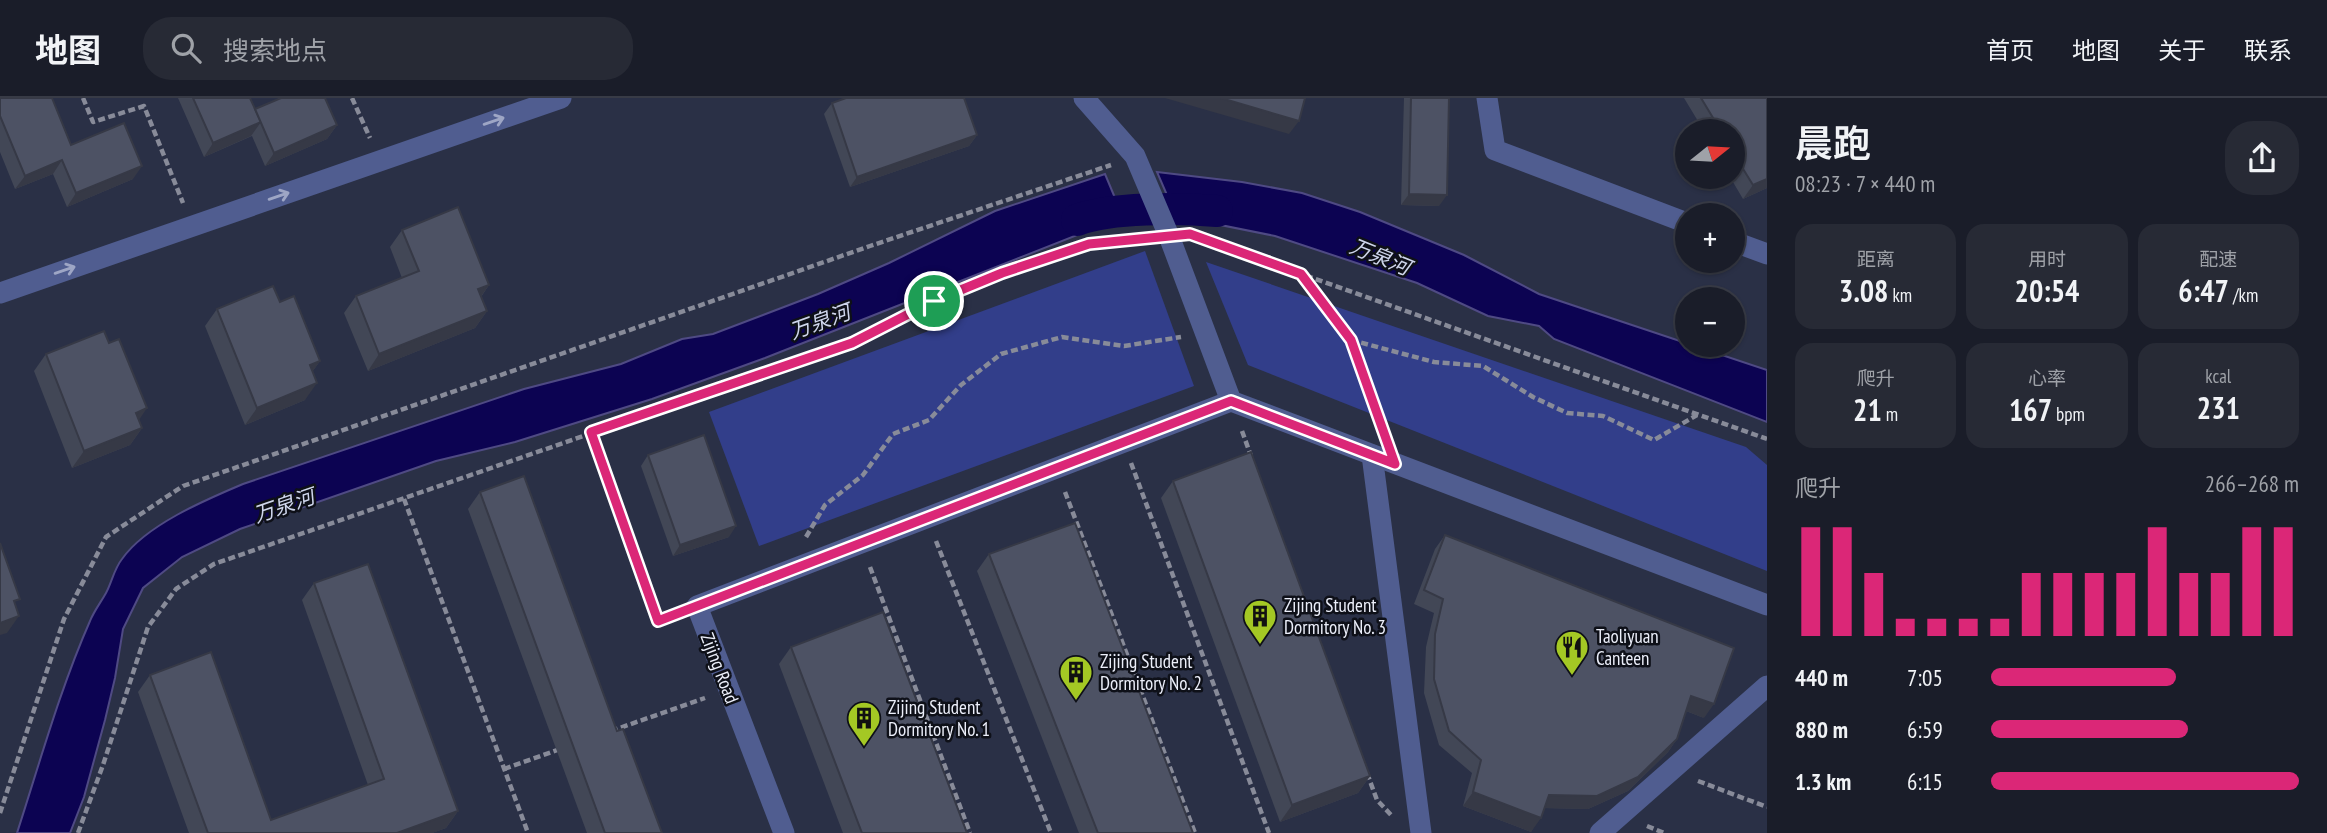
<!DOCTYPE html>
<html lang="zh">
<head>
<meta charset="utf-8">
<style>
  :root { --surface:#1a1d29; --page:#272a35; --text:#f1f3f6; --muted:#9fa2a8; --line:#383b46; --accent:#db2777 }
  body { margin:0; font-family:"PT Sans Narrow","Noto Sans SC",sans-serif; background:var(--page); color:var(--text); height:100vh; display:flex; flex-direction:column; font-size:26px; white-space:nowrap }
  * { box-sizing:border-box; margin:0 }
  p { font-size:23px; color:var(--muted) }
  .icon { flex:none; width:38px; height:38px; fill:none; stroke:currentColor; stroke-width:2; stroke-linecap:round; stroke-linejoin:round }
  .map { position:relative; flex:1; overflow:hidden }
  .sheet { display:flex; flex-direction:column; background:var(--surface); width:560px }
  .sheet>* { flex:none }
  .needle { width:46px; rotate:72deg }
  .tools { position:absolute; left:1675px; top:21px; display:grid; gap:14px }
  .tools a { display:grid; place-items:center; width:70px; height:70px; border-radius:50%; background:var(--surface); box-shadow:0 2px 5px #0004,0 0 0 2px var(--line); font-size:35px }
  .pin { position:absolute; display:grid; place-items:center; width:60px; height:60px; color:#fff; margin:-30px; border:4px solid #fff; border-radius:50%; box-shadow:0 2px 7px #0007 }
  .round { display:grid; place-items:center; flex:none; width:74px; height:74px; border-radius:28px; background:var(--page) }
  .headline { display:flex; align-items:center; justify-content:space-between; height:119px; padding:0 28px }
  h1 { font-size:38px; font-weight:600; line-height:52px }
  .figures { display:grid; grid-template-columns:repeat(3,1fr); gap:10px; height:119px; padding:7px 28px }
  .figures div { display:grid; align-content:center; border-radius:18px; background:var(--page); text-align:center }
  .figures b { font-size:30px; font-weight:600 }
  .figures small { font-size:19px; font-weight:400 }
  .figures p { font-size:19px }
  .chart { height:196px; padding:14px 28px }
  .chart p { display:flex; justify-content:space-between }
  .chart svg { width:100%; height:126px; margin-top:7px; stroke:var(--accent); stroke-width:6 }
  ul { padding:0 28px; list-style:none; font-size:23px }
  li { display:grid; grid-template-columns:112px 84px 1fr; align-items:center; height:52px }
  li i { height:18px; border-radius:9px; background:var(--accent) }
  header { display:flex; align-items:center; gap:42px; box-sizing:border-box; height:98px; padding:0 35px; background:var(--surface); border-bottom:2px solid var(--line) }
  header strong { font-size:33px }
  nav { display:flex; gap:38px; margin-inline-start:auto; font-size:24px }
  .search { width:490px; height:63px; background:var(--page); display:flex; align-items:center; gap:18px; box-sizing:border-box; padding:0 24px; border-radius:28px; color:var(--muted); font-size:26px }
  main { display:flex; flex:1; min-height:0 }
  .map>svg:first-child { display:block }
  .built { fill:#2a3046; fill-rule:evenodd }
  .green { fill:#323e8a }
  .water { fill:#0c0352; stroke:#4f4a84; stroke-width:2 }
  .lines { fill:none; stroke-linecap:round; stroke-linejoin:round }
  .canal { stroke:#0c0352; stroke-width:32 }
  .path { stroke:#888b99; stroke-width:4.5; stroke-dasharray:7 3.5; stroke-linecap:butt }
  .minor { stroke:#505d90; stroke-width:21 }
  .wall { fill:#424756 }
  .shaded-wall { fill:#363946 }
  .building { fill:#4d5264; stroke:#363946; stroke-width:2 }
  .oneway { stroke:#9ea6c5 }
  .route-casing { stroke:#fff; stroke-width:14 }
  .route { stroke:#db2777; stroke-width:9 }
  .labels { text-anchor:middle; stroke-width:5; stroke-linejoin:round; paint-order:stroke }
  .poi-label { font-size:19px; fill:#eceffa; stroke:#0e1018; text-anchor:start }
  .street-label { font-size:19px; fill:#eceffa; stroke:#0e1018 }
  .water-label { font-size:21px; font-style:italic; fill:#cfd6ec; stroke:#0e1018 }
</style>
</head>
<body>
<header>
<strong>地图</strong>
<div class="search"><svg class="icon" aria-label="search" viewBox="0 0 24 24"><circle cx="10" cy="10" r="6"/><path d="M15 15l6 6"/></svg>搜索地点</div>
<nav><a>首页</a><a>地图</a><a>关于</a><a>联系</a></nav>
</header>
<main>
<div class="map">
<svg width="1767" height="735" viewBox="0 0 1767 735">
  <rect width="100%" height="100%" fill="#232737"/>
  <!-- built -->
  <path class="built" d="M0 0H1767V735H0ZM1687 33H1732V79H1687ZM1687 117H1732V163H1687ZM1687 201H1732V247H1687Z"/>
  <!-- green -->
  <g class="green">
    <polygon points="1145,153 1194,288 759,448 709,314"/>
    <polygon points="1206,164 1746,349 1767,367 1767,473 1248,267"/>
  </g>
  <!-- water -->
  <g class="water">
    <polygon points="1157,74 1242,84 1302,95 1360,114 1464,157 1539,196 1767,272 1767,324 1554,241 1539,228 1488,218 1417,185 1275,138 1176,118"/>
    <path d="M1105 76 1123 119 765 260 652 301 515 344 436 363 240 431 182 459 143 490 123 531 115 580 105 622 84 699 70 735H17C40 664 60 591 90 523 94 513 101 504 106 495 112 484 114 471 122 461 146 427 205 402 243 386L524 291 621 266 682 241 713 236 818 196 889 165 995 113Z"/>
  </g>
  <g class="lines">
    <!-- canal -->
    <path class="canal" d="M1077 122C1111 109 1180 110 1217 113"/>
    <!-- path -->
    <g class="path">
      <polyline points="83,0 93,24 144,8 183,105"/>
      <polyline points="352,0 370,40"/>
      <polyline points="1197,139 1767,341"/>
      <polyline points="1302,178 1351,242 1384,336"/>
      <polyline points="1351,242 1434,264 1483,268 1533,299 1567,315 1603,318 1654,342 1697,317"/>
      <polyline points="1242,333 1251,358"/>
      <polyline points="591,334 658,523 676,516"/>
      <polyline points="1131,365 1269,735"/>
      <polyline points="1065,394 1195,735"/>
      <polyline points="404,401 528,735"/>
      <polyline points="806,439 825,407 863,377 893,336 929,322 961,287 1001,256 1062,239 1124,248 1181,239"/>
      <polyline points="936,443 1051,735"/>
      <polyline points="870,469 970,735"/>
      <polyline points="611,633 705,600"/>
      <polyline points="504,671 560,651"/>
      <polyline points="1367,675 1377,702 1392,718"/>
      <polyline points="1698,683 1767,709"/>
      <polyline points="0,715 64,521 106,439 183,388 870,148 1111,67"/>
      <polyline points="1647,728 1664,735"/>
      <polyline points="78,735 103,667 148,529 176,491 214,466 852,245 934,203 1001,175 1089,146 1143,141"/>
    </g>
    <!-- minor -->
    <g class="minor">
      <polyline points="1084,0 1135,58 1169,138 1231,303 1767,507"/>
      <polyline points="1487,0 1495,52 1687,125"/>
      <polyline points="1732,143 1767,156"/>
      <polyline points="0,195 561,0"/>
      <polyline points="1372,357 1421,735"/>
      <polyline points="784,735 697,508 1231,303"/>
      <polyline points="1600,735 1767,588"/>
    </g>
  </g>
  <!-- wall -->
  <g class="wall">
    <polygon points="0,0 71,47 133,81 67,109 53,76 15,91 0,54"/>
    <polygon points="178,0 250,0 255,12 337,27 327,41 265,68 252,38 204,59"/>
    <polygon points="1404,0 1449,0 1439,108 1401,107"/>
    <polygon points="1684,0 1767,0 1767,90 1743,101 1730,79 1732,79 1732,33 1704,33"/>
    <polygon points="832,5 977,37 969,48 850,89 824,16"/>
    <polygon points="402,132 489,187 481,199 487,213 475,230 368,273 344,215 356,198 402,180 390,149"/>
    <polygon points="217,211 320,263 312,274 305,302 245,327 205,228"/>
    <polygon points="46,256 139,322 142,330 130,347 72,370 34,273"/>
    <polygon points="648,357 729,439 673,458 641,368"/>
    <polygon points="1173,383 1370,678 1358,695 1280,724 1161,400"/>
    <polygon points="480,394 617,633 662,735 587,735 468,411"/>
    <polygon points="1445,437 1704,620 1686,613 1677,641 1668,654 1628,693 1588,711 1544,710 1531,734 1463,708 1472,675 1439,647 1424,595 1426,549 1434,515 1414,506 1435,451"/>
    <polygon points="989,456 1193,735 1079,735 977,473"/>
    <polygon points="314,485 458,713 446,730 432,735 189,735 138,594 150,577 271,722 368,687 302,502"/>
    <polygon points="791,549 967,735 843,735 779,566"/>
  </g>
  <!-- shaded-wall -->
  <g class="shaded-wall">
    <polygon points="1165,0 1221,0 1299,23 1289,36"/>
    <polygon points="261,24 251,38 204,59 213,45"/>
    <polygon points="337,27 327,41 265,68 274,55"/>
    <polygon points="977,37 969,48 850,89 857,79"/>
    <polygon points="62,62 53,76 15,91 25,78"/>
    <polygon points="142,68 133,81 67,109 76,95"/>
    <polygon points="1767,81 1767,90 1743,101 1753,87"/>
    <polygon points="1409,96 1447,97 1439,108 1401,107"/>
    <polygon points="489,187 477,204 478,191"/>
    <polygon points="487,213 475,230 368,273 379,256"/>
    <polygon points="320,263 308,280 310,267"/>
    <polygon points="317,285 305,302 245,327 257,310"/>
    <polygon points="147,310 135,328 136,315"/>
    <polygon points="142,330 130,347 72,370 84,353"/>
    <polygon points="736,428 729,439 673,458 680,447"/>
    <polygon points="19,518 7,535 0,537 0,525"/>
    <polygon points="1691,598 1714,606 1704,620 1681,611"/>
    <polygon points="1677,641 1668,654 1628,693 1588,711 1539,710 1549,697"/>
    <polygon points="1370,678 1358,695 1280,724 1292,707"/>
    <polygon points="1473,694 1541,720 1531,734 1463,708"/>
    <polygon points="458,713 446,730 432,735 397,735"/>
  </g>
  <!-- building -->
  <g class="building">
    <polygon points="0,0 52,0 71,47 124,25 142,68 76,95 62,62 25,78 0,18"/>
    <polygon points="193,0 250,0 261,24 213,45"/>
    <polygon points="281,0 325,0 337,27 274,55 255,11"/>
    <polygon points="846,0 964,0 977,37 857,79 832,5"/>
    <polygon points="1221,0 1305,0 1299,23"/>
    <polygon points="1411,0 1449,0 1447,97 1409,96"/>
    <polygon points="1701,0 1767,0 1767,81 1753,87 1732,53 1732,33 1721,33"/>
    <polygon points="458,109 489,187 478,191 487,213 379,256 356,198 419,173 402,132"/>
    <polygon points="273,188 280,204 294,198 320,263 310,267 317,285 257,310 217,211"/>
    <polygon points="104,233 109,245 119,241 147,310 136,315 142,330 84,353 46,256"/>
    <polygon points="704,337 736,428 680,447 648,357"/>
    <polygon points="1251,354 1370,678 1292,707 1173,383"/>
    <polygon points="524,378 617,633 623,631 662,735 605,735 480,394"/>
    <polygon points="1075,425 1193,735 1098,735 989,456"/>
    <polygon points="1445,437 1734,550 1714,606 1691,598 1677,641 1638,679 1597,698 1549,697 1541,720 1473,694 1481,662 1449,633 1434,581 1435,536 1443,501 1424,492"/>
    <polygon points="0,445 20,501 14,503 19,518 0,525"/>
    <polygon points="368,466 458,713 397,735 208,735 150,577 211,554 271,722 384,681 314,485"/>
    <polygon points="883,514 967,735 862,735 791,549"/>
  </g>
  <!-- one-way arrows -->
  <defs><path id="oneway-shaft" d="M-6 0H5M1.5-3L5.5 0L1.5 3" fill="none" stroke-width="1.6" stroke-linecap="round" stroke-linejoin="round" transform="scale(1.75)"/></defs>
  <g class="oneway">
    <use href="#oneway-shaft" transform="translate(494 23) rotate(-19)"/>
    <use href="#oneway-shaft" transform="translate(279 98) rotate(-19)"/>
    <use href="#oneway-shaft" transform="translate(65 172) rotate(-19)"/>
  </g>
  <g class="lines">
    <defs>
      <polygon id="route" points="1190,136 1301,176 1351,242 1395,366 1231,303 658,523 591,334 852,245 934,203 1002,175 1089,146"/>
    </defs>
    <!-- route casing -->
    <use href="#route" class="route-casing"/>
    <!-- route -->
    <use href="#route" class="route"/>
  </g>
  <!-- icons -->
  <defs>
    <symbol id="building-pin" viewBox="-11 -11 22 30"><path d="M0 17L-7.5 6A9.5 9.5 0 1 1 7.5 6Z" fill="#a4c824" stroke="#0e1018"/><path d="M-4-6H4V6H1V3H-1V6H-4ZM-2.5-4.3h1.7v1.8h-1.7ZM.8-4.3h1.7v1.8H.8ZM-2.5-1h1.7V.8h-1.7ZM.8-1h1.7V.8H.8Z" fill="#111"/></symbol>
    <symbol id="restaurant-pin" viewBox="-11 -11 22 30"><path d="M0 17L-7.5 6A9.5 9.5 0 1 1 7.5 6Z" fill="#a4c824" stroke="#0e1018"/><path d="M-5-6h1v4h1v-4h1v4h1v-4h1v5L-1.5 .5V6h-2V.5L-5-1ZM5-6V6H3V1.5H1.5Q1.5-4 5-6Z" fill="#111"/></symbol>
  </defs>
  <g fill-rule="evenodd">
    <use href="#building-pin" x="1241" y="499" width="38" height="52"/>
    <use href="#restaurant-pin" x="1553" y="530" width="38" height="52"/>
    <use href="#building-pin" x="1057" y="555" width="38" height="52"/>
    <use href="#building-pin" x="845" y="601" width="38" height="52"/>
  </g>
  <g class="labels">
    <!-- poi labels -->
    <g class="poi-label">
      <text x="1284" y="514">Zijing Student<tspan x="1284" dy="22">Dormitory No. 3</tspan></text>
      <text x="1596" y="545">Taoliyuan<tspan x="1596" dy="22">Canteen</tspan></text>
      <text x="1100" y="570">Zijing Student<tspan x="1100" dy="22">Dormitory No. 2</tspan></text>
      <text x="888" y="616">Zijing Student<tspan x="888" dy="22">Dormitory No. 1</tspan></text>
    </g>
    <!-- street labels -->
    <g class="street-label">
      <text transform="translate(720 570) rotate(69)" y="7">Zijing Road</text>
    </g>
    <!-- water labels -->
    <g class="water-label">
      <text transform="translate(1380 159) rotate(22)" y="7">万泉河</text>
      <text transform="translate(820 224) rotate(-20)" y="7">万泉河</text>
      <text transform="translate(284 408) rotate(-19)" y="7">万泉河</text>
    </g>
  </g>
</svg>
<div class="tools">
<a><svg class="needle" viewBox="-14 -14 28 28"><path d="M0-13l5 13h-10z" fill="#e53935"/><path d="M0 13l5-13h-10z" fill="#9fa2a8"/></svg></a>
<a>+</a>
<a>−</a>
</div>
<div class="pin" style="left:934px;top:203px;background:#1e9e55"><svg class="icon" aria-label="arrive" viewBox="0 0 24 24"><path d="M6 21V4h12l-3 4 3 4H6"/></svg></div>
</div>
<section class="sheet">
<div class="headline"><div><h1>晨跑</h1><p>08:23 · 7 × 440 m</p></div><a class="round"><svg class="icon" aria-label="share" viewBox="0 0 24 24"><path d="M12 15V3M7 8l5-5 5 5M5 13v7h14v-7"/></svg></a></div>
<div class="figures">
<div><p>距离</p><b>3.08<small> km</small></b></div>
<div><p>用时</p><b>20:54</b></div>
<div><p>配速</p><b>6:47<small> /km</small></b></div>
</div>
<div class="figures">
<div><p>爬升</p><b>21<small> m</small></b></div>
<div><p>心率</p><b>167<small> bpm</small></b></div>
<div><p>kcal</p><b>231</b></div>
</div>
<div class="chart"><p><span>爬升</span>266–268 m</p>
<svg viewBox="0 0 160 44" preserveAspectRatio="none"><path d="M5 44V6M15 44V6M25 44V22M35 44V38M45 44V38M55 44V38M65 44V38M75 44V22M85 44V22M95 44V22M105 44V22M115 44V6M125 44V22M135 44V22M145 44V6M155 44V6"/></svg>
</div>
<ul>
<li><b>440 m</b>7:05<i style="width:60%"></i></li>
<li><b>880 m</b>6:59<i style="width:64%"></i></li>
<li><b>1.3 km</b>6:15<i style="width:100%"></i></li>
</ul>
</section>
</main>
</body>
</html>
